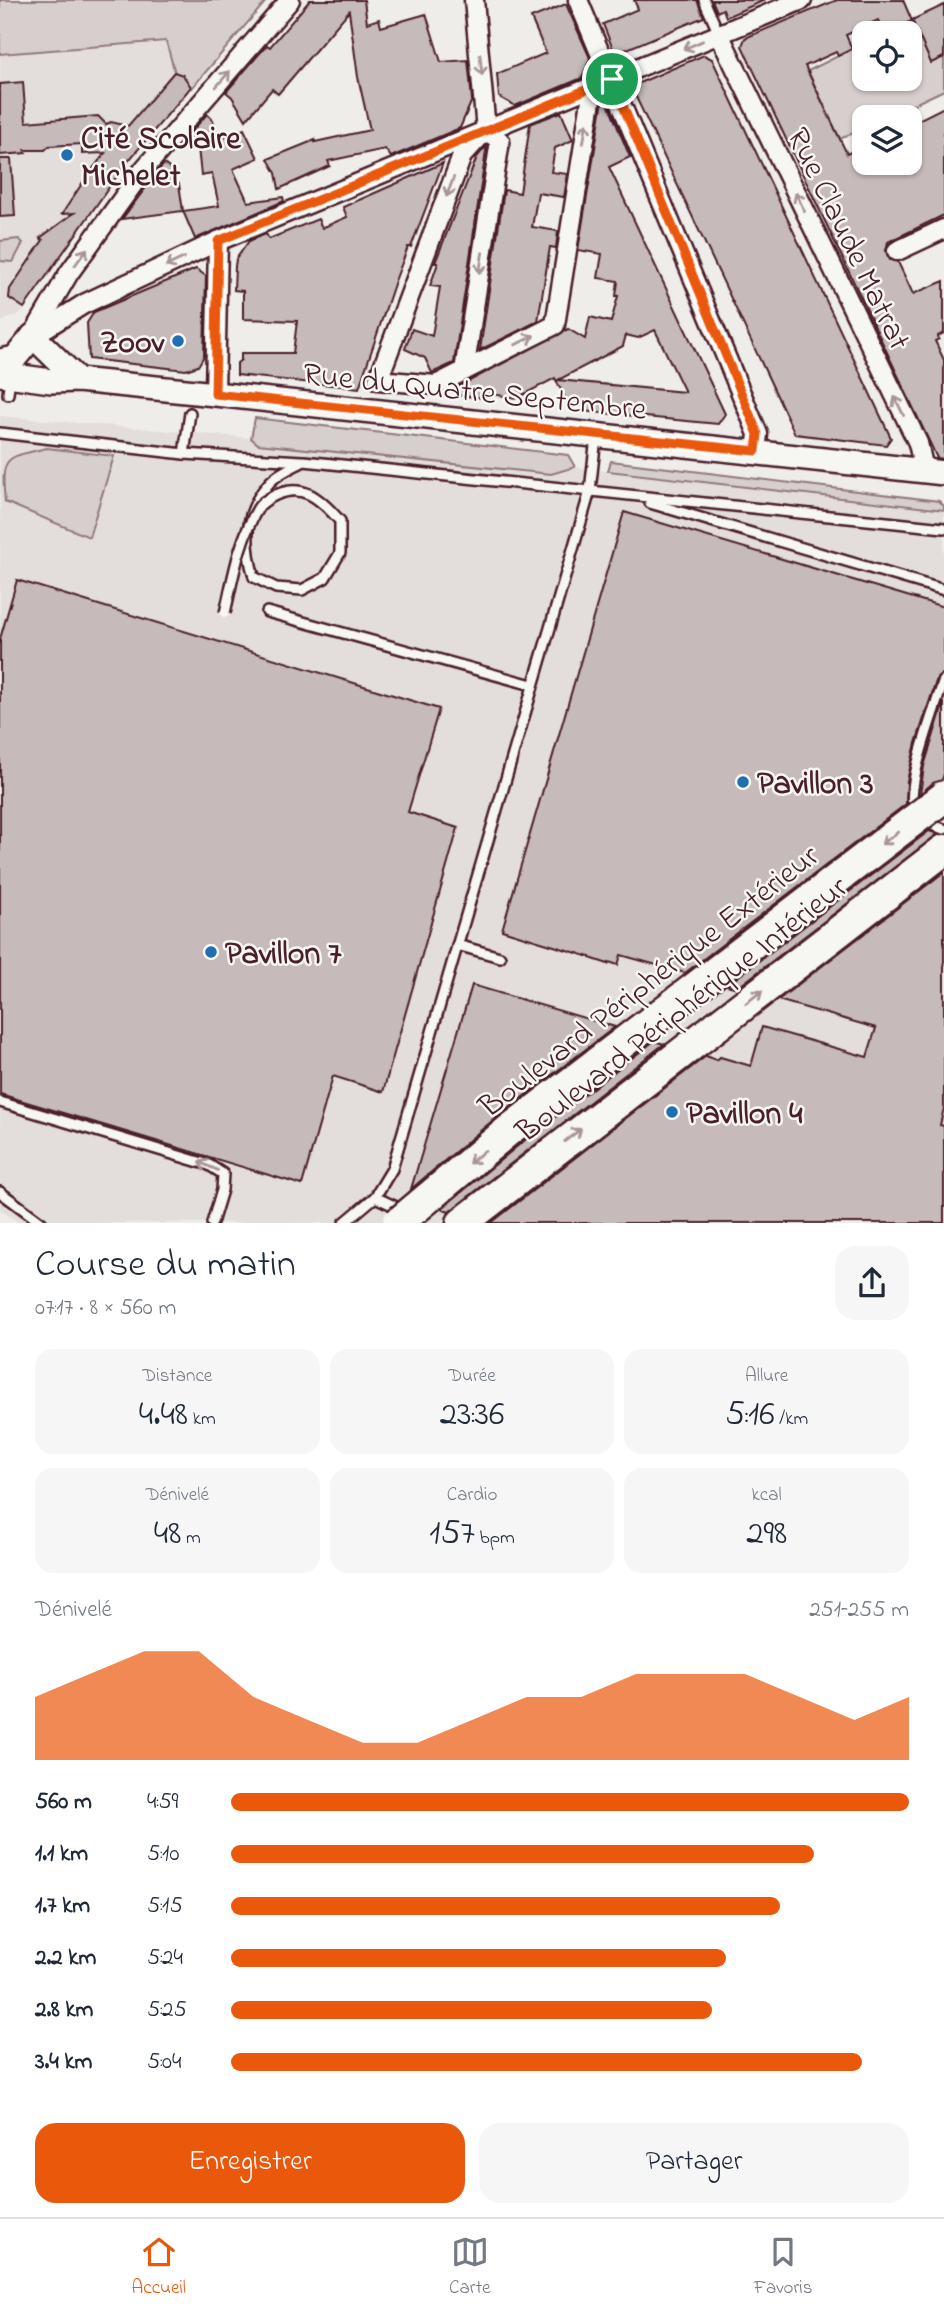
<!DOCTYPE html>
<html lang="fr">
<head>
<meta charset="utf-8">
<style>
  :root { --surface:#fff; --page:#f6f6f7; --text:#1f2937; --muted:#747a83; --line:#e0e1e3; --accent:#ea580c }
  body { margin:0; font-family:"Indie Flower",sans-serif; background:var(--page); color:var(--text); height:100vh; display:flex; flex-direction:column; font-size:26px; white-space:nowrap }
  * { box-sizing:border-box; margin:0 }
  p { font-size:23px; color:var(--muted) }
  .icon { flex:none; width:38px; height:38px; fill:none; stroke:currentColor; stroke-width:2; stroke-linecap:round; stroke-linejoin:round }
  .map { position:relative; height:1223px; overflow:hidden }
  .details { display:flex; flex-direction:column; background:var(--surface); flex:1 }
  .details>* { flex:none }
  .controls { position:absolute; left:852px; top:21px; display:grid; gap:14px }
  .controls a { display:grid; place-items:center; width:70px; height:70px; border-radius:14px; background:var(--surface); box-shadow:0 2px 5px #0004; font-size:35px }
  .pin { position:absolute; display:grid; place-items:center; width:60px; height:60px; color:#fff; margin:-30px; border:4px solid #fff; border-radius:50%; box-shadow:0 2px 7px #0007 }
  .round { display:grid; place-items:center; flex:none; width:74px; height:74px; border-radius:21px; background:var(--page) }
  .summary { display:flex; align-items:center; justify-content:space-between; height:119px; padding:0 35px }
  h1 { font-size:38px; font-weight:600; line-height:52px }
  .metrics { display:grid; grid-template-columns:repeat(3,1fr); gap:10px; height:119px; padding:7px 35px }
  .metrics div { display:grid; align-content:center; border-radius:18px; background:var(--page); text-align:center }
  .metrics b { font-size:35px; font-weight:600 }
  .metrics small { font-size:19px; font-weight:400 }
  .metrics p { font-size:19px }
  .chart { height:196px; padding:14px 35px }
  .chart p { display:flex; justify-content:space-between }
  .chart svg { width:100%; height:126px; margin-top:7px; fill:var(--accent); opacity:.7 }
  .primary-button { display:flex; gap:14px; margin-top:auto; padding:14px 35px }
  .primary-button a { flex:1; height:80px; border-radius:21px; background:var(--accent); color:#fff; font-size:28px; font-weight:600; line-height:80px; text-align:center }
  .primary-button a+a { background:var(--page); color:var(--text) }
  ul { padding:0 35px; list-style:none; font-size:23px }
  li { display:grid; grid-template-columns:112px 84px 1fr; align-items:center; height:52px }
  li i { height:18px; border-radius:9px; background:var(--accent) }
  .tab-bar { display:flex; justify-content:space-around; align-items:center; height:98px; border-top:2px solid var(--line); background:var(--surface); font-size:19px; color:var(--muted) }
  .tab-bar a { display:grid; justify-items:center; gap:4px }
  .tab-bar .on { color:var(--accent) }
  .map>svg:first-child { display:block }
  .built { fill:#e3dedc }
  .green { fill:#d7cfce; stroke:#90777c; stroke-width:2 }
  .building { fill:#c6babb; stroke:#4a1f2b; stroke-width:2; fill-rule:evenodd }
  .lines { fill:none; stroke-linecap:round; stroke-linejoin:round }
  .service-casing { stroke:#4a1f2b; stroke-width:14 }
  .minor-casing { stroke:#4a1f2b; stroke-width:23 }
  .tertiary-casing { stroke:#4a1f2b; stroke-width:28 }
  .trunk-casing { stroke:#4a1f2b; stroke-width:35 }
  .service { stroke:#f6f6f2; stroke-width:9 }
  .minor { stroke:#f6f6f2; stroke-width:18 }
  .tertiary { stroke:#f6f6f2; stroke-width:23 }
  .trunk { stroke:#f6f6f2; stroke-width:30 }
  .service-bridge-casing { stroke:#4a1f2b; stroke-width:14; stroke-linecap:butt }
  .trunk-bridge-casing { stroke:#4a1f2b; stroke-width:35; stroke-linecap:butt }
  .service-bridge { stroke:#f6f6f2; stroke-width:9 }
  .trunk-bridge { stroke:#f6f6f2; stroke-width:30 }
  .oneway { stroke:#a99598 }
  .route-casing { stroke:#fff; stroke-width:14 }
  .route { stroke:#ea580c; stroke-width:9 }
  .poi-dot { fill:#1f6fb2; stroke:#f6f6f2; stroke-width:2.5 }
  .labels { text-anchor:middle; stroke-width:5; stroke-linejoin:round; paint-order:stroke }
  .poi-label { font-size:32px; font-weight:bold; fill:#4a1f2b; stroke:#f6f6f2; text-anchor:start }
  .street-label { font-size:32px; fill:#4a1f2b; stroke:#f6f6f2 }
</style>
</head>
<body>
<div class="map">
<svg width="944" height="1223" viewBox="0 0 944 1223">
  <rect width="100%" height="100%" fill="#efedea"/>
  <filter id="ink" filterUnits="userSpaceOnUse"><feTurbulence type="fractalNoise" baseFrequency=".0143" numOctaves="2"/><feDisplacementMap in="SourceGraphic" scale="14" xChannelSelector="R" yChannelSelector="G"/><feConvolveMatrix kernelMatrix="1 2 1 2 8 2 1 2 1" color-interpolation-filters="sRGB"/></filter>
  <g filter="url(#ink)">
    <!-- built -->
    <g class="built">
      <polygon points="0,0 267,0 124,166 25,309 18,315 0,322"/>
      <polygon points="0,416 251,438 265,432 944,510 944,1223 20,1223 0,1210"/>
    </g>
    <!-- green -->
    <g class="green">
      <polygon points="0,0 267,0 192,88 175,73 166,41 0,54"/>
      <polygon points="912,20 931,63 944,57 944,90 887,117 864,117 864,128 840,139 808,71 864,43 864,79 910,79 910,33 885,33"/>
      <polygon points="19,239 23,243 13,262 0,261 0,241"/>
      <polygon points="255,418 568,455 575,467 551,474 258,444 251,438"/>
      <path d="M47 448 114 456 89 537 5 502C0 453 7 458 47 448Z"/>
      <polygon points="611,461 939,501 944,506 944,510 608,471"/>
    </g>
    <!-- building -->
    <g class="building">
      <polygon points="310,0 364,0 367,23 379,19 381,27 426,14 441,62 468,60 472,100 460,128 391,157 385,149 328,161 330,166 279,189 276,173 268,159 315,140 315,142 370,130 358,77 349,11 278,94 272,89 246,120 232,97 226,92 267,45 270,47"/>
      <polygon points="634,0 697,0 704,17 615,54 603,24 638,9"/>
      <polygon points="712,0 765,0 726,17 723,9 717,12"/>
      <polygon points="837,0 903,0 912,21 883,33 878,20 846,35 852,49 838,56 836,52 805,66 847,154 864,145 864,163 910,163 910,124 944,107 944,215 888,242 886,251 890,260 898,262 913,294 944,281 944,333 938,336 939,339 935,341 944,360 944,459 937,458 742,46 745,38"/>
      <polygon points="566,4 590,58 582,78 515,106 499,97 497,74 546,53 531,18"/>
      <polygon points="944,5 944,57 931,63 912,20"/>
      <polygon points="704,55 712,59 891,438 886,445 795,434 635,95 639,83"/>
      <polygon points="174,72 183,75 191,87 124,166 24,308 9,298 10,289 43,240 40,238 74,213 62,214 87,176 105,153 82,154 82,144 49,146 45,150 25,150 26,153 0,155 0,84 23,82 26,122 98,116 106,124 111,122 128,126"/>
      <path d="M604 94 630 157 609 167 725 414 718 424 571 410 555 378 517 398 491 394 484 398 456 395V388L568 329 585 339 590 317 611 322 618 296H616L618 281 598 278 602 254 578 250ZM655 330 685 392 558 380 623 346 626 335 638 338Z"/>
      <polygon points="561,112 573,140 555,148 551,172 568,174 564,197 538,193 532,227 558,231 556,248 550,247 538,321 480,350 504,190 520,193 530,124"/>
      <polygon points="207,114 213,120 219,140 244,129 258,158 233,169 248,202 283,197 284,201 195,239 183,211 219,206 212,173 201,175 198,148 195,149 194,138 185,139"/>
      <polygon points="487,145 454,363 432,373 425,358 405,349 412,329 432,336 440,287 430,286 438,263 435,263 477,157"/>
      <polygon points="0,159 11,159 15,216 0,217"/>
      <polygon points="443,163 411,247 408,247 395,281 359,388 237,375 237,363 241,360 241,353 293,353 297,321 243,319 243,291 234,290 235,266 236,259 249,241 266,234 269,239 318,219 322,228 347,217 343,207"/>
      <polygon points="164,164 173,171 174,185 179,184 183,211 122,219"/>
      <polygon points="196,269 206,276 204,356 198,366 186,370 89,359 87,323 94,312"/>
      <polygon points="624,512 944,607 944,673 937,678 916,743 907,781 906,804 685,973 621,955 618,965 609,962 608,964 590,958 590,957 502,930"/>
      <polygon points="17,580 439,709 408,812 458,828 383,1092 333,1076 302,1185 0,1094 0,639"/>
      <polygon points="944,702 944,774 942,780 933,783 920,794 924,766"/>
      <polygon points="929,831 938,834 737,988 727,985"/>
      <polygon points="944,872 944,1108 940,1125 944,1126 944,1223 491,1223 706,1056 717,1060 720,1057 751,1066 762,1027 867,1057 876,1028 778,1000"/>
      <polygon points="472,985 615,1027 498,1116 411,1189"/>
      <polygon points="654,1041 664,1044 449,1212 441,1209 520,1144"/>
    </g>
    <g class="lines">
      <defs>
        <g id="service">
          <polyline points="704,0 719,34"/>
          <polyline points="8,394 10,376"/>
          <polyline points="0,433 184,454 190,413"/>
          <polyline points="184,454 302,461"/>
          <polyline points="650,503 944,590"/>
          <path d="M254 577C244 542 244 510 270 482 278 473 293 467 304 461L944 528"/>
          <polyline points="267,612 532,685"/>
          <path d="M944 680C936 705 905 786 914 808 920 821 931 825 944 829"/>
          <polyline points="457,945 500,957"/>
          <polyline points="0,1102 209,1165 223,1174 222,1190 212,1223"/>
          <polyline points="0,1192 42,1223"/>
          <polyline points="375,1197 392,1169 590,491 596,437"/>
          <polyline points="344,1223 375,1197 403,1210"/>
        </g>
        <g id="minor">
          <polyline points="474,0 486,130 462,156 378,380 436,385 555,325 593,88"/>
          <polyline points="578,0 758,434 756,451"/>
          <polyline points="719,34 918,443 924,470"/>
          <polyline points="897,251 944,229"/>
          <polyline points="34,333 69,273 144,169 290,0"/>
          <polyline points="33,336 84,304 218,241 802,0"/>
          <polyline points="464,371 500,141 486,130"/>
          <polyline points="215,394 218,241"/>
        </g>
        <g id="tertiary">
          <polyline points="33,336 78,380"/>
          <polyline points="0,361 15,358 33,336"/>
          <polyline points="0,374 51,381 78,380 215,394 944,473"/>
        </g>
        <polyline id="trunk" points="462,1223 944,850"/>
      </defs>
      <!-- service casing -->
      <use href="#service" class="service-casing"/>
      <!-- minor casing -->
      <use href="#minor" class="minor-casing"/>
      <!-- tertiary casing -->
      <use href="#tertiary" class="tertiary-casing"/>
      <!-- trunk casing -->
      <use href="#trunk" class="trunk-casing"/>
      <!-- service -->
      <use href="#service" class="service"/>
      <!-- minor -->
      <use href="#minor" class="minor"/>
      <!-- tertiary -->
      <use href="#tertiary" class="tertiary"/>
      <!-- trunk -->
      <use href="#trunk" class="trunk"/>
      <defs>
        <path id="service-bridge" d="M225 613C233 578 239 540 258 508 261 503 265 501 270 498 301 480 320 498 340 521V553L325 578 302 590 276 588 254 577"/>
        <polyline id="trunk-bridge" points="398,1223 509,1130 944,797"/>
      </defs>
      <!-- service-bridge casing -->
      <use href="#service-bridge" class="service-bridge-casing"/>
      <!-- trunk-bridge casing -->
      <use href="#trunk-bridge" class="trunk-bridge-casing"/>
      <!-- service-bridge -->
      <use href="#service-bridge" class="service-bridge"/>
      <!-- trunk-bridge -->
      <use href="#trunk-bridge" class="trunk-bridge"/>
    </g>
    <!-- one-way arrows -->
    <defs><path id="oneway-shaft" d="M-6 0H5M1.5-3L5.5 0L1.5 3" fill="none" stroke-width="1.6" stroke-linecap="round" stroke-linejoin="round" transform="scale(1.75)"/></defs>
    <g class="oneway">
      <use href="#oneway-shaft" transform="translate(693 45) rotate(157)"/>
      <use href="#oneway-shaft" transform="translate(481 65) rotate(84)"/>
      <use href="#oneway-shaft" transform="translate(223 79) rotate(-49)"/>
      <use href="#oneway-shaft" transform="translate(585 133) rotate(-81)"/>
      <use href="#oneway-shaft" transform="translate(450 187) rotate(111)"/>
      <use href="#oneway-shaft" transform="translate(800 202) rotate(-116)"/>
      <use href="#oneway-shaft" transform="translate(81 257) rotate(-54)"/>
      <use href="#oneway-shaft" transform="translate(175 262) rotate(155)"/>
      <use href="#oneway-shaft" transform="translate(481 263) rotate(99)"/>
      <use href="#oneway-shaft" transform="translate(525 340) rotate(-27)"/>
      <use href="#oneway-shaft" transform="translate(899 406) rotate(-116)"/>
      <use href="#oneway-shaft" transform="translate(890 838) rotate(143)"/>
      <use href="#oneway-shaft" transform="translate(754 997) rotate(-38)"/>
      <use href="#oneway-shaft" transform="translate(573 1135) rotate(-38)"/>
      <use href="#oneway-shaft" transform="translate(477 1157) rotate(140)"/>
      <use href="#oneway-shaft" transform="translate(208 1166) rotate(-156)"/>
    </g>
  </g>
  <g class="lines" filter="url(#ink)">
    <defs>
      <polygon id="route" points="612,79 758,434 756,451 215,394 218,241"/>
    </defs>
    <!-- route casing -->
    <use href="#route" class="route-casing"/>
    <!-- route -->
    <use href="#route" class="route"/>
  </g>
  <!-- markers -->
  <g class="poi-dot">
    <circle cx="67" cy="155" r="7"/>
    <circle cx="178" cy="341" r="7"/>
    <circle cx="743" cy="782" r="7"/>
    <circle cx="211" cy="952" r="7"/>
    <circle cx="672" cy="1112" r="7"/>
  </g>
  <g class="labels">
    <!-- poi labels -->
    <g class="poi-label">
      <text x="81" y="148">Cité Scolaire<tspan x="81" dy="37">Michelet</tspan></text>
      <text x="164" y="352" text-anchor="end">Zoov</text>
      <text x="757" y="793">Pavillon 3</text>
      <text x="225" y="963">Pavillon 7</text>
      <text x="686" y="1123">Pavillon 4</text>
    </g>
    <!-- street labels -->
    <g class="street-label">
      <text transform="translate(850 238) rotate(64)" y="11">Rue Claude Matrat</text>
      <text transform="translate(475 390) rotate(6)" y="11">Rue du Quatre Septembre</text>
      <text transform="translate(648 980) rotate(-38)" y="11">Boulevard Périphérique Extérieur</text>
      <text transform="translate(681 1008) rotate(-38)" y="11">Boulevard Périphérique Intérieur</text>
    </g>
  </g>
</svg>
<div class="controls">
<a><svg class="icon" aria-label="locate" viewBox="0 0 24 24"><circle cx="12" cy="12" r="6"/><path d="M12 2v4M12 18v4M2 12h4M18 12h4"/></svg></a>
<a><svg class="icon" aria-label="layers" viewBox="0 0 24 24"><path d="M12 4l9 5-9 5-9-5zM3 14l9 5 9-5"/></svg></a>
</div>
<div class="pin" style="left:612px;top:79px;background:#1e9e55"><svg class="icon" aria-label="arrive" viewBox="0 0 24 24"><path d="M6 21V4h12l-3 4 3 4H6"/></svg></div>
</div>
<section class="details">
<div class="summary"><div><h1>Course du matin</h1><p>07:17 · 8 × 560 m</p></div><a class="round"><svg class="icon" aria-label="share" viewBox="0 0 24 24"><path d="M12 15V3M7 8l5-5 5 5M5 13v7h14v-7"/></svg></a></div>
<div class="metrics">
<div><p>Distance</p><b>4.48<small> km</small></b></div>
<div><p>Durée</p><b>23:36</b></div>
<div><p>Allure</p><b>5:16<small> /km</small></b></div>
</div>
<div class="metrics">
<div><p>Dénivelé</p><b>48<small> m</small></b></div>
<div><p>Cardio</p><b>157<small> bpm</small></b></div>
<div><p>kcal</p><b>298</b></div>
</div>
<div class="chart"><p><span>Dénivelé</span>251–255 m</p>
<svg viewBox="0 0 160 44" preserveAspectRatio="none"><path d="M0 44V22L10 14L20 6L30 6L40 22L50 30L60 38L70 38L80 30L90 22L100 22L110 14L120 14L130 14L140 22L150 30L160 22V44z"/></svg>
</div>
<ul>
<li><b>560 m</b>4:59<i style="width:100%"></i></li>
<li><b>1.1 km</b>5:10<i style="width:86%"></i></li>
<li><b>1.7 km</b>5:15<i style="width:81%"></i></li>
<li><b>2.2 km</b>5:24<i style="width:73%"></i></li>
<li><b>2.8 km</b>5:25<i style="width:71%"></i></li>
<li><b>3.4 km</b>5:04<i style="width:93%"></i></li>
</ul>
<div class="primary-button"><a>Enregistrer</a><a>Partager</a></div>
</section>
<nav class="tab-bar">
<a class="on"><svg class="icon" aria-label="home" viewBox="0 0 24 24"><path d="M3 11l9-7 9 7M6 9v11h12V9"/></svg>Accueil</a>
<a><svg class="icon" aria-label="map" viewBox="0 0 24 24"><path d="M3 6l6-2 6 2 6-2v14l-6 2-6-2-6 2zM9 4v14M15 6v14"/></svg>Carte</a>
<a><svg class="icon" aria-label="saved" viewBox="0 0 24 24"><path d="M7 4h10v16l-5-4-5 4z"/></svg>Favoris</a>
</nav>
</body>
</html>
